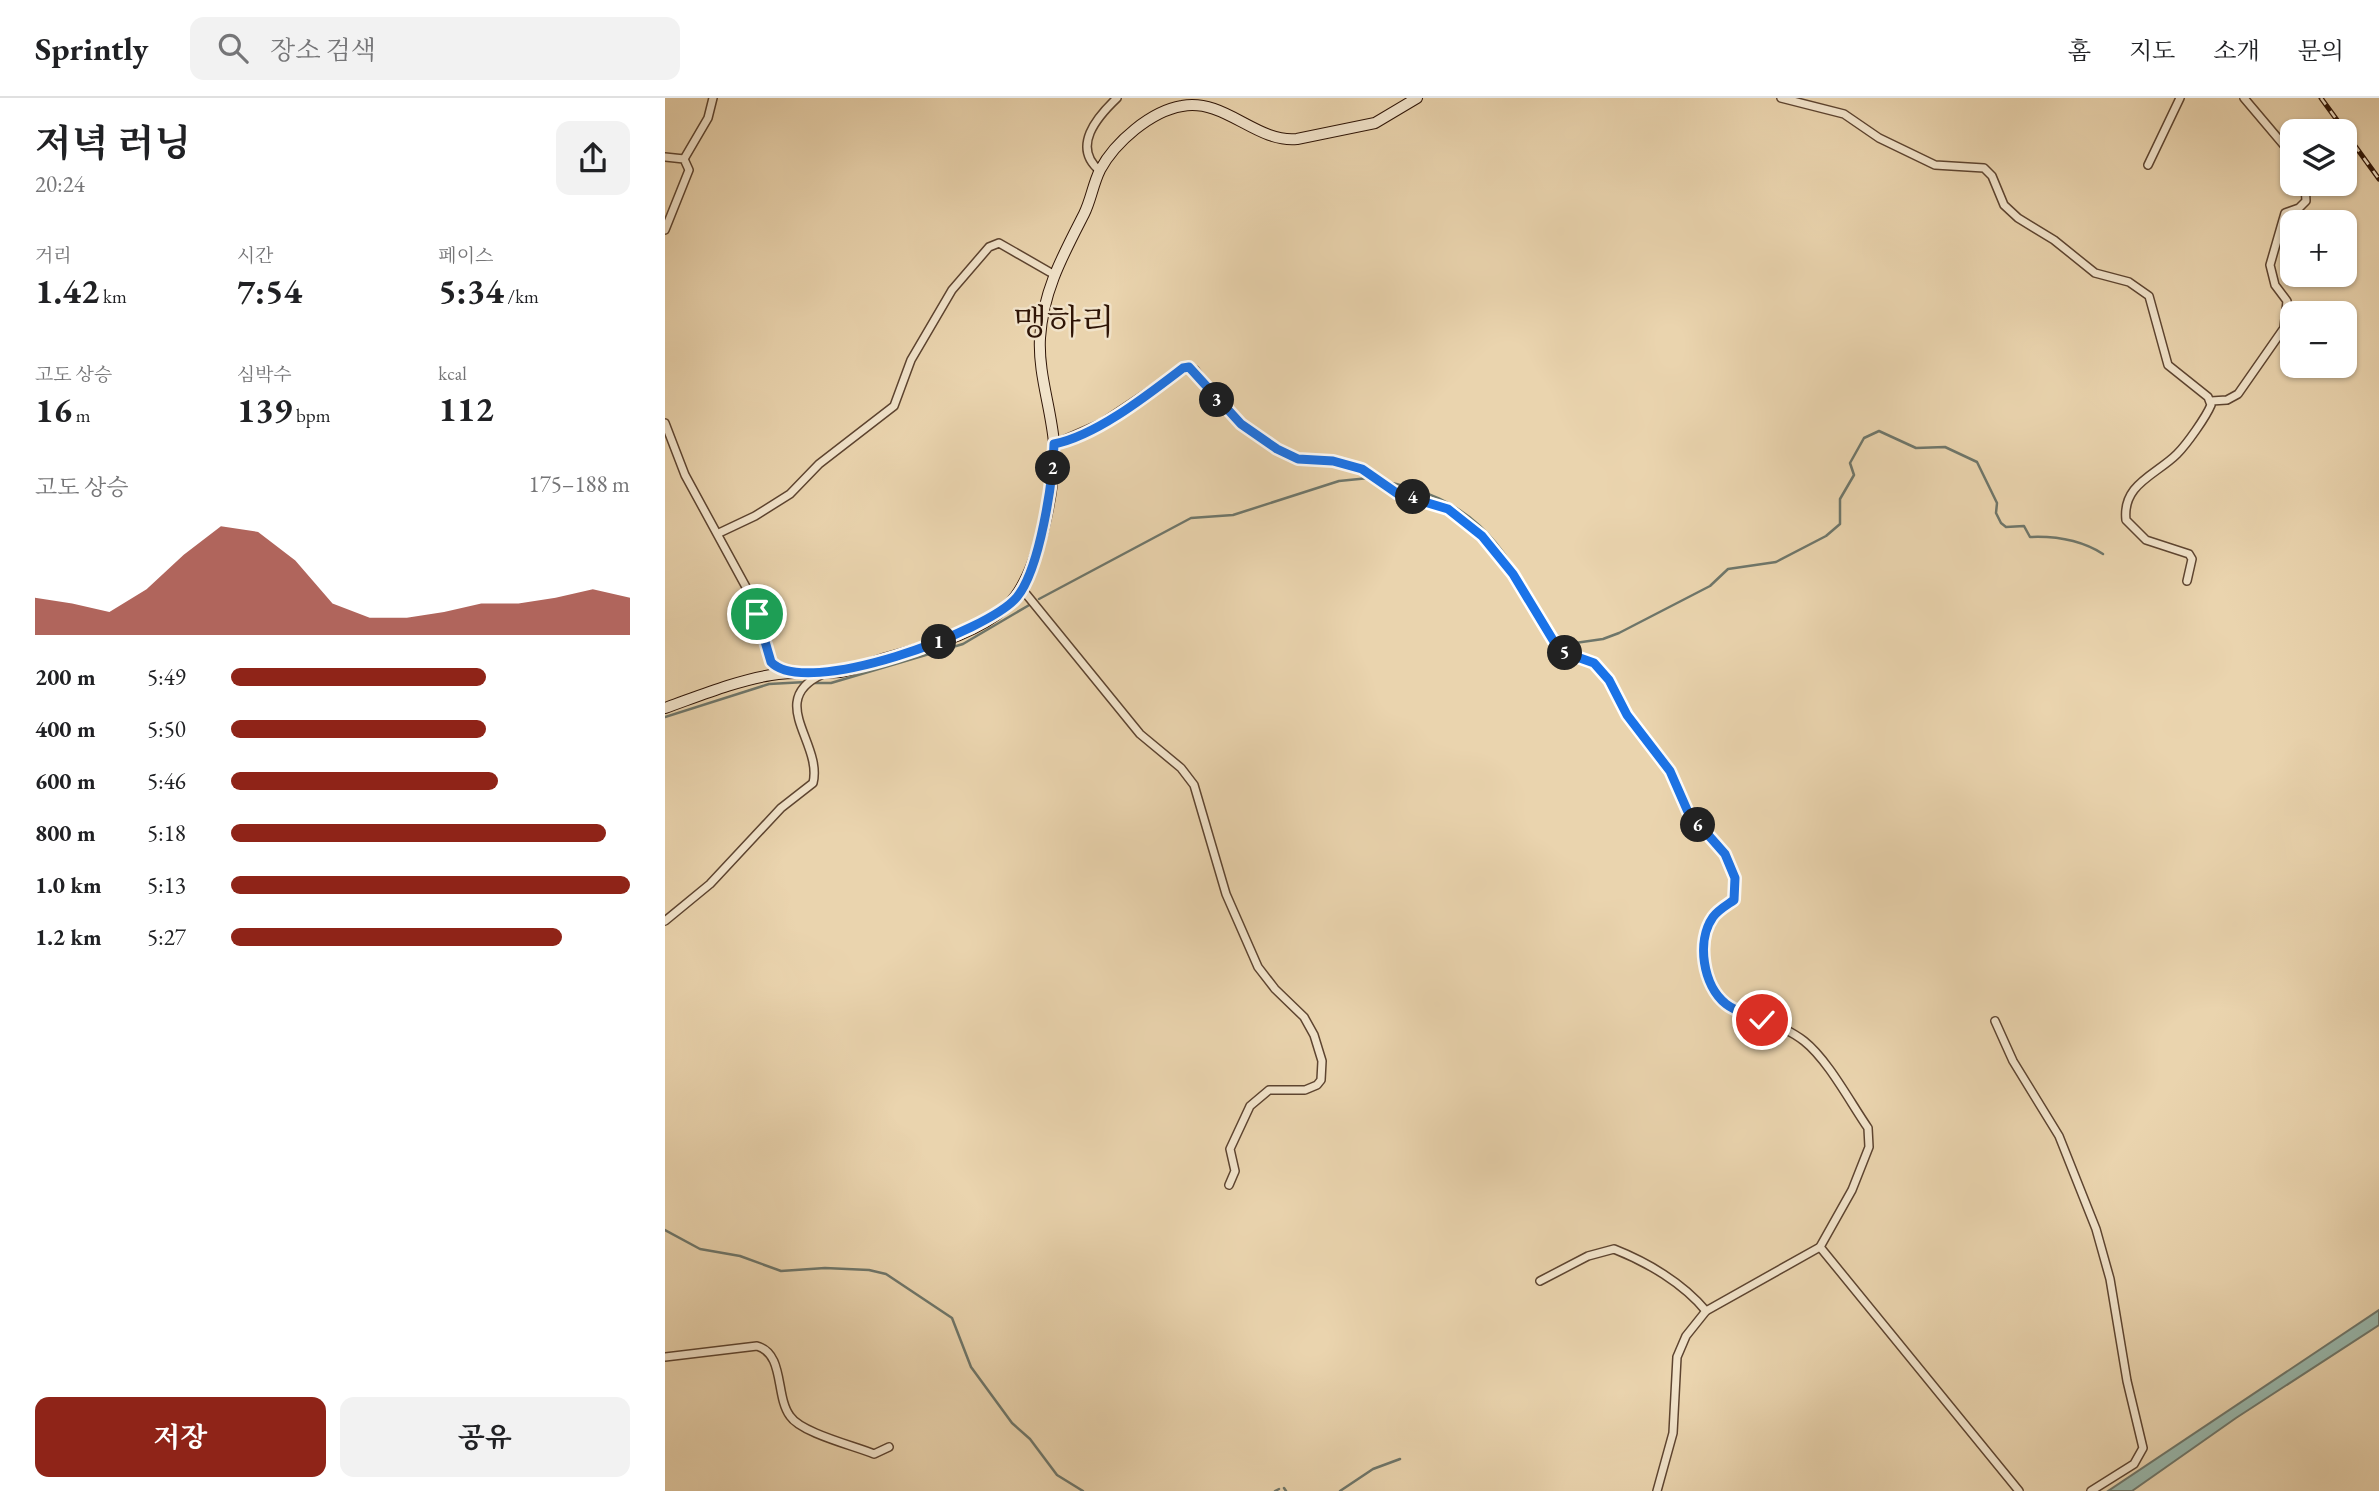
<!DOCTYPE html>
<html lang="ko">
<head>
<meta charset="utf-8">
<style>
  :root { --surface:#fff; --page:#f2f2f2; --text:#202124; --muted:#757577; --line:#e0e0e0; --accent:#8f2418 }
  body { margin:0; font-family:"EB Garamond","Noto Serif KR",serif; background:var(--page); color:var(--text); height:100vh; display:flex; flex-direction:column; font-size:26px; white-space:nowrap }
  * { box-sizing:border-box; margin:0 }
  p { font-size:23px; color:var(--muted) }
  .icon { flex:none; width:38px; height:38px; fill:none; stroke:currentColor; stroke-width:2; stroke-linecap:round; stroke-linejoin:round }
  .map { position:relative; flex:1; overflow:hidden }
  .side { display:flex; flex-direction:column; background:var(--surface); width:665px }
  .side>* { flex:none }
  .buttons { position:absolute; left:1615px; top:21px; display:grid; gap:14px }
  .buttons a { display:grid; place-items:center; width:77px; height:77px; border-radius:14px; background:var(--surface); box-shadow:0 2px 5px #0004; font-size:35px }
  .pin { position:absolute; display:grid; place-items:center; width:60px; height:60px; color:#fff; margin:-30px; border:4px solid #fff; border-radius:50%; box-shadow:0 2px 7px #0007 }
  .km { position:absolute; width:35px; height:35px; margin:-18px; border-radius:50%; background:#222; color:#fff; font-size:19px; line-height:35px; text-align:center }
  .round { display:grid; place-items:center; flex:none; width:74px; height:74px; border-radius:14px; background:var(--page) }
  .headline { display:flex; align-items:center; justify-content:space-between; height:119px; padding:0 35px }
  h1 { font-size:38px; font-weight:700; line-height:52px }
  .stats { display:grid; grid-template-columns:repeat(3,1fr); gap:10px; height:119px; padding:7px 35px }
  .stats div { display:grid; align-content:center }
  .stats b { font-size:35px; font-weight:700 }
  .stats small { font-size:19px; font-weight:400 }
  .stats p { font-size:19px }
  .chart { height:196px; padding:14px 35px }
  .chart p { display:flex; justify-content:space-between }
  .chart svg { width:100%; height:126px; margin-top:7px; fill:var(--accent); opacity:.7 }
  .cta { display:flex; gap:14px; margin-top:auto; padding:14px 35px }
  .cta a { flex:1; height:80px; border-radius:14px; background:var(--accent); color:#fff; font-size:28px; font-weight:700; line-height:80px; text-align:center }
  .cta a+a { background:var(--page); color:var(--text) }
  ul { padding:0 35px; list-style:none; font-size:23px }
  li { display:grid; grid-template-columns:112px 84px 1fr; align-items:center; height:52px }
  li i { height:18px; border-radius:9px; background:var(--accent) }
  header { display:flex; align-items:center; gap:42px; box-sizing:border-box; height:98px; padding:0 35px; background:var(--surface); border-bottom:2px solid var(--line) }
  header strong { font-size:33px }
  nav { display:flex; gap:38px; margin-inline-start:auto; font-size:24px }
  .search { width:490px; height:63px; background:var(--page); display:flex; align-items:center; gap:18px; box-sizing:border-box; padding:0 24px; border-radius:14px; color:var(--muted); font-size:26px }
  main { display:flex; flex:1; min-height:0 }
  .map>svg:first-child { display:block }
  .water { fill:#98b8ad; stroke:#6e766a; stroke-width:2 }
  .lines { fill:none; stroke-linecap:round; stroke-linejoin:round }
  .stream { stroke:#6e766a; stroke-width:2.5 }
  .street-casing { stroke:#5d4430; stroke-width:10 }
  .secondary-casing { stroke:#2e1406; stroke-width:12 }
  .street { stroke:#f1e3ca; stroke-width:7 }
  .secondary { stroke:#f1e3ca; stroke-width:10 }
  .rail-casing { stroke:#2e1406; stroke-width:5 }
  .rail { stroke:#f1e3ca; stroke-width:2.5; stroke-dasharray:8; stroke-linecap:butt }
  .route-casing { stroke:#fff; stroke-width:14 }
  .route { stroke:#1a73e8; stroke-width:9 }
  .labels { text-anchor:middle; stroke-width:5; stroke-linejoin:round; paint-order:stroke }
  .quarter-label { font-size:35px; fill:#2e1406; stroke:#f1e3ca }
</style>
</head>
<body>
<header>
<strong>Sprintly</strong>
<div class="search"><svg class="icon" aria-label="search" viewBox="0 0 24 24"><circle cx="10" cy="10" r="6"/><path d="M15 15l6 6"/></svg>장소 검색</div>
<nav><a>홈</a><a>지도</a><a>소개</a><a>문의</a></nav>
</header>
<main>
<section class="side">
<div class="headline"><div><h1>저녁 러닝</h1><p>20:24</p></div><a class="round"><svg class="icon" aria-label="share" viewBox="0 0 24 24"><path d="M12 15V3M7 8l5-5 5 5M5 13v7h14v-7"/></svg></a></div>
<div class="stats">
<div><p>거리</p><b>1.42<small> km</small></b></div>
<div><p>시간</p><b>7:54</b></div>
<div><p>페이스</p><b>5:34<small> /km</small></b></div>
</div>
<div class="stats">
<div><p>고도 상승</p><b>16<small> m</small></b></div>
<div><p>심박수</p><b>139<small> bpm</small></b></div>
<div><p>kcal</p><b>112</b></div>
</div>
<div class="chart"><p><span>고도 상승</span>175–188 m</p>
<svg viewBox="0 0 160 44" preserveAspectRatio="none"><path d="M0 44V31L10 33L20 36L30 28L40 16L50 6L60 8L70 18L80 33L90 38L100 38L110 36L120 33L130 33L140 31L150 28L160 31V44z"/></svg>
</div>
<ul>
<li><b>200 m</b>5:49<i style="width:64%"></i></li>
<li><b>400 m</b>5:50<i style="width:64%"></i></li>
<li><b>600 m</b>5:46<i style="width:67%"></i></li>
<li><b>800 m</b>5:18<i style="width:94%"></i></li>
<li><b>1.0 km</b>5:13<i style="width:100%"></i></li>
<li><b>1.2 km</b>5:27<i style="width:83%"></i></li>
</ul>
<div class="cta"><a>저장</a><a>공유</a></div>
</section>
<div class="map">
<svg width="1714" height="1393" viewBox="0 0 1714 1393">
  <rect width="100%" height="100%" fill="#ead4ae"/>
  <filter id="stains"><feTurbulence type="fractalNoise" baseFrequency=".00286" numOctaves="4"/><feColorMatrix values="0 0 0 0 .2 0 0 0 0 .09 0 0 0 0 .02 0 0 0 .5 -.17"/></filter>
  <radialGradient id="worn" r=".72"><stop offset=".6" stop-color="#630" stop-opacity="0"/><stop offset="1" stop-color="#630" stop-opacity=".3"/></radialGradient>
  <!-- water -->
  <polygon class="water" points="1714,1212 1714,1227 1571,1320 1467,1393 1443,1393"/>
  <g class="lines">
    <!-- stream -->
    <g class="stream">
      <path d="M718 383C807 401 834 440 876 516"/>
      <polyline points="374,501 526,420 568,417 674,383 704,380"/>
      <path d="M890 539 896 545 903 546 938 541 954 535 1045 488 1063 471 1111 464 1161 438 1175 426V401L1189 377 1185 365 1199 340 1214 333 1251 350 1280 349 1312 364 1332 405 1331 415 1336 425 1341 429 1359 428 1365 439C1389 438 1416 442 1438 456"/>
      <polyline points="148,585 166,585 298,546 366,506"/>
      <polyline points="0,619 104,586 141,584"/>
      <polyline points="0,1132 35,1151 75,1158 116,1173 160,1170 204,1172 221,1176 287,1220 306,1269 347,1325 365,1341 392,1377 418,1393"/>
      <polyline points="619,1390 621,1393"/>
      <polyline points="610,1393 614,1391"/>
      <polyline points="675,1393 708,1371 735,1361"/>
    </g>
    <defs>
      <g id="street">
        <path d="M1116 0 1179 16 1214 40 1270 67 1319 70 1327 78 1339 107 1353 120 1389 142 1430 175 1464 184 1484 198 1503 267 1543 299 1546 307C1541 319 1522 346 1512 356 1491 377 1457 386 1461 422L1481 442 1524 456 1527 461 1522 483"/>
        <polyline points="1579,0 1628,58"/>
        <polyline points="0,59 19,61 24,72 0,132"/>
        <polyline points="19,61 43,20 48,0"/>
        <polyline points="1483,67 1515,0"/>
        <path d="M435 73C406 49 432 19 452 0"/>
        <polyline points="1546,303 1562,302 1573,296 1619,230 1622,203 1610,187 1605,167 1620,115 1634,110 1641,103 1640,86"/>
        <polyline points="0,325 20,377 87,500 106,564 123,573"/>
        <path d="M389 346 437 325 521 269 530 272 552 303 576 326 613 351 633 361 668 363 697 371 733 396 783 411 817 438 848 476 891 547 904 557 929 565 944 582 962 617 1005 673 1023 714 1060 756 1070 780 1069 801C1050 814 1042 826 1039 849 1032 920 1100 912 1139 943 1163 962 1185 1004 1203 1030L1204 1049 1187 1092 1155 1149 1041 1213 1021 1238 1012 1259 1008 1335 992 1393"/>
        <polyline points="54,435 90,418 125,396 154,366 229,308 246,262 287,192 324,149 334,145 388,176"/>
        <polyline points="357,491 475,636 516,670 529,687 561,796 593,869 610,891 639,919 649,937 657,963 656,982 652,987 640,992 604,992 585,1008 565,1051 570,1073 564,1087"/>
        <path d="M0 823 45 786 116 710 148 685C158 645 100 602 158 576"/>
        <polyline points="1330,923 1348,963 1394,1038 1431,1131 1445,1181 1462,1283 1478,1350 1469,1366 1426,1393"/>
        <polyline points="1155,1149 1354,1393"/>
        <path d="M875 1183 923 1158 949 1151C982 1164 1018 1185 1041 1213"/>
        <path d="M0 1259 92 1248C120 1256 110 1298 125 1318 136 1335 190 1348 209 1356L224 1349"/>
      </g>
      <path id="secondary" d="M0 610C34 598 70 583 106 577 129 573 152 576 175 574 189 572 202 566 215 562 257 549 308 539 341 509 373 480 392 387 389 345 386 310 373 275 375 240 378 193 398 157 419 116 426 102 428 86 435 72 450 44 486 13 517 8 560 0 591 45 632 41L710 25 752 0"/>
    </defs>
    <!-- street casing -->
    <use href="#street" class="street-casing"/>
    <!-- secondary casing -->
    <use href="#secondary" class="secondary-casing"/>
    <!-- street -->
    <use href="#street" class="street"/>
    <!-- secondary -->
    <use href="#secondary" class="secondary"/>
    <defs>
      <g id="rail">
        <polyline points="1656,0 1680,33"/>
        <polyline points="1680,34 1714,81"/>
      </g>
    </defs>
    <!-- rail casing -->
    <use href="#rail" class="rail-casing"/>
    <!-- rail -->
    <use href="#rail" class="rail"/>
  </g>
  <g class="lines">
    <defs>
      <path id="route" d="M92 516 106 564C140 601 323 534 352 499 375 471 388 383 389 346 431 338 484 296 518 270L524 269 576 326 612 351 633 361 668 363 697 371 733 396 783 411 817 438 848 476 891 547 898 554 929 565 944 582 962 617 1005 673 1023 714 1060 756 1070 780 1069 802C1062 807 1053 812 1048 819 1031 843 1038 888 1061 906 1071 914 1085 917 1097 922"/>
    </defs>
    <!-- route casing -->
    <use href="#route" class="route-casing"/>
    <!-- route -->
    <use href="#route" class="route"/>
  </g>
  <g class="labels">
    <!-- quarter labels -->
    <g class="quarter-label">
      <text x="399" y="236">맹하리</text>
    </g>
  </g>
  <rect width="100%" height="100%" filter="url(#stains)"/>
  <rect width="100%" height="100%" fill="url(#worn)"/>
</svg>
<div class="buttons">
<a><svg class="icon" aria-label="layers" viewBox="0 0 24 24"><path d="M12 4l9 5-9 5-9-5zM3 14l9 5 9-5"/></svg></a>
<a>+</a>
<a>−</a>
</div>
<div class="pin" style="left:92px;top:516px;background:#1e9e55"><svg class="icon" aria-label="arrive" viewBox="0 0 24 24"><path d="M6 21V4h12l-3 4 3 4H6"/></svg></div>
<div class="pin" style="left:1097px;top:922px;background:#d93025"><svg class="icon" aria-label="check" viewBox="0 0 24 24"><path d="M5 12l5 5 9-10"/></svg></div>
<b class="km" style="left:274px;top:544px">1</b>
<b class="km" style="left:388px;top:370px">2</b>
<b class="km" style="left:552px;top:302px">3</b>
<b class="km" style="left:748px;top:399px">4</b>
<b class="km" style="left:900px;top:555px">5</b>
<b class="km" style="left:1033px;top:727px">6</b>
</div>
</main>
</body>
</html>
